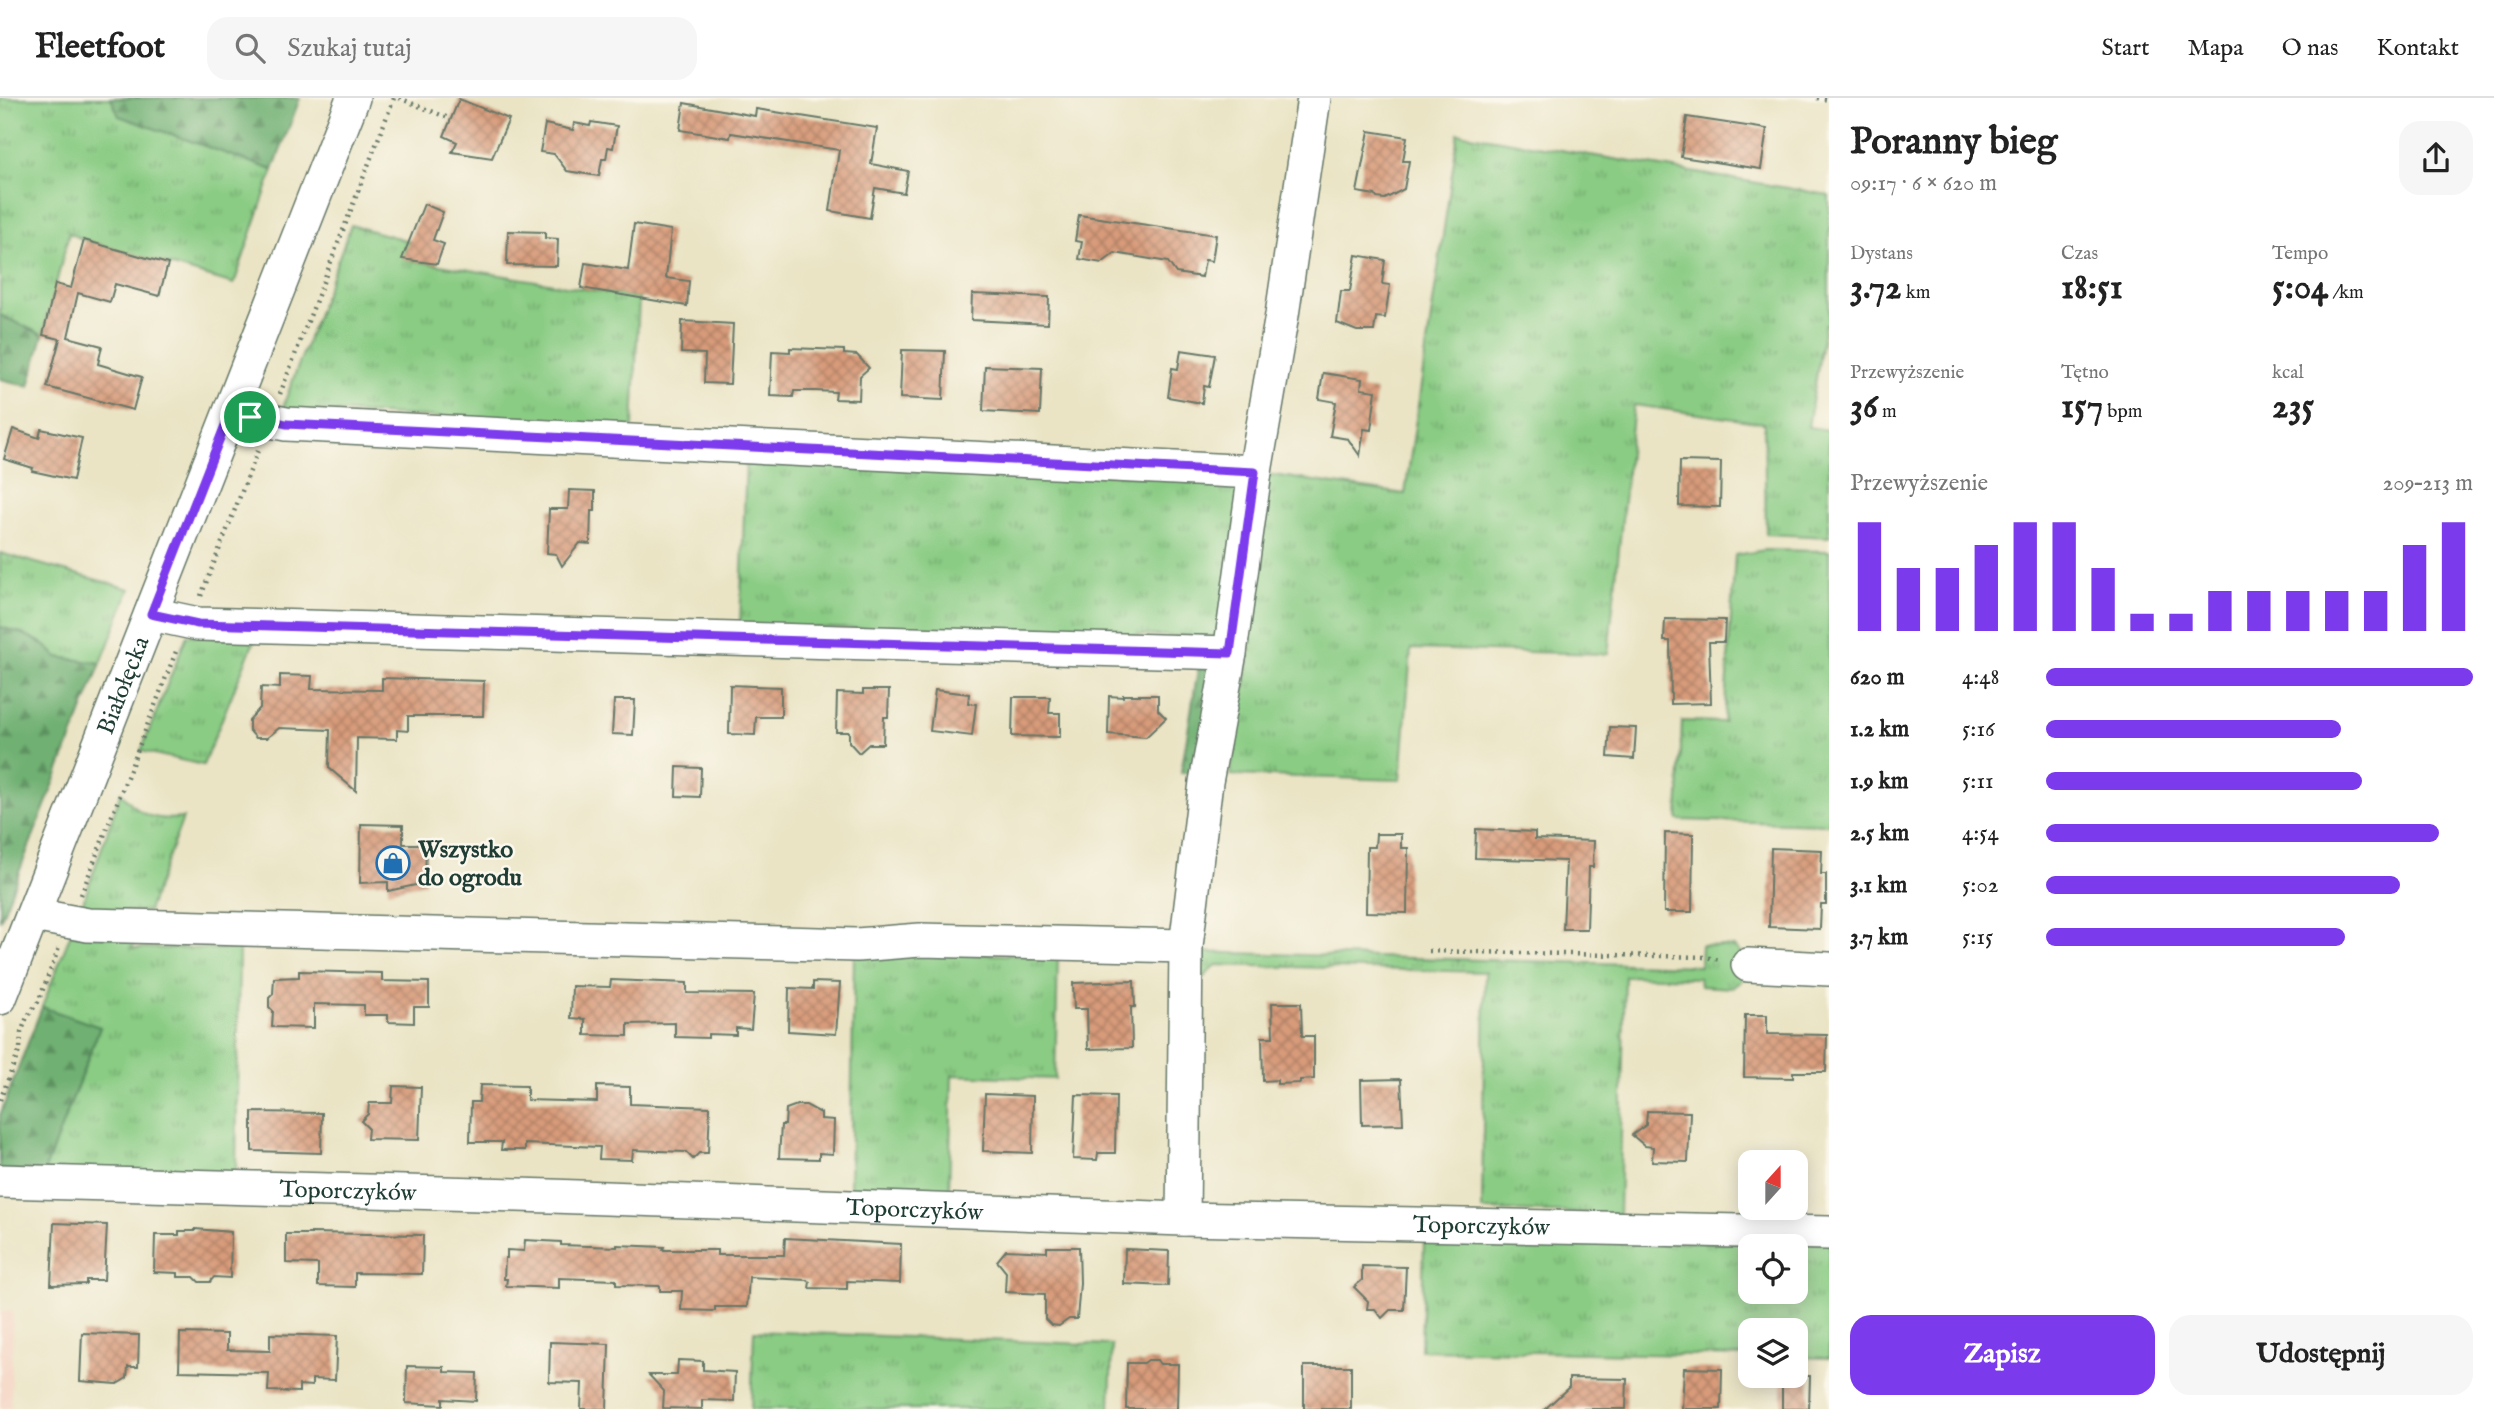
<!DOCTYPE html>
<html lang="pl">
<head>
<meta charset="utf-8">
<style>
  :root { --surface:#fff; --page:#f6f6f6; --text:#222; --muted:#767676; --line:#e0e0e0; --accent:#7c3aed }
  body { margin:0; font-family:"IM FELL English",serif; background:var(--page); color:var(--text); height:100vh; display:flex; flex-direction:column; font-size:26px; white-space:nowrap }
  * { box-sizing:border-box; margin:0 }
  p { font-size:23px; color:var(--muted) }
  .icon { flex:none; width:38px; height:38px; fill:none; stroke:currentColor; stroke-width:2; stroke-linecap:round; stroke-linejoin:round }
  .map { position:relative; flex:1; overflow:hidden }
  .drawer { display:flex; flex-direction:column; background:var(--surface); width:665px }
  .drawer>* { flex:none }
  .needle { width:46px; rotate:21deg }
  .buttons { position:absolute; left:1738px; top:1052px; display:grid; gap:14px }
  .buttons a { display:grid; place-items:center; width:70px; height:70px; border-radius:14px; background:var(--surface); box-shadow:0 4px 18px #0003; font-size:35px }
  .pin { position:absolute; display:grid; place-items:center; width:60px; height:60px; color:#fff; margin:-30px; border:4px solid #fff; border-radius:50%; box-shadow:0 2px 7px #0007 }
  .round { display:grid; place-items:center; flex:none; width:74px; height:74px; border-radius:21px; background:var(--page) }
  .headline { display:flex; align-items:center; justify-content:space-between; height:119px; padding:0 21px }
  h1 { font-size:38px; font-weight:700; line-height:52px }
  .metrics { display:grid; grid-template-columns:repeat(3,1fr); gap:10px; height:119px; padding:7px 21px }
  .metrics div { display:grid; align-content:center }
  .metrics b { font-size:35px; font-weight:700 }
  .metrics small { font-size:19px; font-weight:400 }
  .metrics p { font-size:19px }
  .chart { height:196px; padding:14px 21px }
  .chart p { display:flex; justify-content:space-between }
  .chart svg { width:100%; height:126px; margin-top:7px; stroke:var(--accent); stroke-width:6 }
  .cta { display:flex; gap:14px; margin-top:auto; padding:14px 21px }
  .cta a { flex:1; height:80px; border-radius:21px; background:var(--accent); color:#fff; font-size:28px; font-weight:700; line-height:80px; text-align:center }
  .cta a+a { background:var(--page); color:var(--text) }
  ul { padding:0 21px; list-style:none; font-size:23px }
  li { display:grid; grid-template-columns:112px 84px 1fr; align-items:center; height:52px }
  li i { height:18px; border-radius:9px; background:var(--accent) }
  header { display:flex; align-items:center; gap:42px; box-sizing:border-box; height:98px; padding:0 35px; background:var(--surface); border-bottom:2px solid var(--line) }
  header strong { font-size:33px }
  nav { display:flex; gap:38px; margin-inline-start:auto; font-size:24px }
  .search { width:490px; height:63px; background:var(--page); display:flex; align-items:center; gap:18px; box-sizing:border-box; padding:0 24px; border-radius:21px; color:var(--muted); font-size:26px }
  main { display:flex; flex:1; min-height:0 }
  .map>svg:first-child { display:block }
  .built { fill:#f4d3c1 }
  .grass { fill:url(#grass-tufts); stroke:#54845c; stroke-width:2; fill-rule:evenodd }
  .forest { fill:url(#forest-firs); stroke:#477653; stroke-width:2 }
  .building { fill:url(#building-cross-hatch) }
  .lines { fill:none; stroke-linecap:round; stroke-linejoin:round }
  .minor-casing { stroke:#667767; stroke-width:36 }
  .path { stroke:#667767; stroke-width:4.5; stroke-dasharray:2 5; stroke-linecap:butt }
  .minor { stroke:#fff; stroke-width:33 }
  .route-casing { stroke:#fff; stroke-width:14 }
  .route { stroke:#7c3aed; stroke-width:9 }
  .labels { text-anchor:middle; stroke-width:5; stroke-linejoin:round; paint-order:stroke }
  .street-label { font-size:24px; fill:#1f3d34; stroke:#fbf7ec }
  .poi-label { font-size:24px; font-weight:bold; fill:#1f3d34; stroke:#fbf7ec; text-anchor:start }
</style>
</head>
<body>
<header>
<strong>Fleetfoot</strong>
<div class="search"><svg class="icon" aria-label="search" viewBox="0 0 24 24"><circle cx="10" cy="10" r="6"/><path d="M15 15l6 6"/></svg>Szukaj tutaj</div>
<nav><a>Start</a><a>Mapa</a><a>O nas</a><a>Kontakt</a></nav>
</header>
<main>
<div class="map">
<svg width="1829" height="1311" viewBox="0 0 1829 1311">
  <defs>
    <pattern id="grass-tufts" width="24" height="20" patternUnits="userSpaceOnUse" patternTransform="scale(1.75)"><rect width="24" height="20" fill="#8acc84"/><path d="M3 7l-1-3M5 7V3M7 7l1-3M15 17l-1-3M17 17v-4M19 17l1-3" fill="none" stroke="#70a76d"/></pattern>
    <pattern id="forest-firs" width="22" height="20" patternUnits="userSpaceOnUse" patternTransform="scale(1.75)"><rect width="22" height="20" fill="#6fb072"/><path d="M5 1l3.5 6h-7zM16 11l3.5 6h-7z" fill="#5b905e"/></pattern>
    <pattern id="building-cross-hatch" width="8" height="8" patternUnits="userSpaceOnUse" patternTransform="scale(1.75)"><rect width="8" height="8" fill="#d89b7a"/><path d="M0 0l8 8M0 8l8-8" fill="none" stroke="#af8065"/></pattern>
  </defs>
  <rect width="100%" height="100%" fill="#fbf7ec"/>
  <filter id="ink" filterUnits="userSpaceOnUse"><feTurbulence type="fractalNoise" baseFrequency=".0143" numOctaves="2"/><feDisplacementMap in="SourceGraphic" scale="14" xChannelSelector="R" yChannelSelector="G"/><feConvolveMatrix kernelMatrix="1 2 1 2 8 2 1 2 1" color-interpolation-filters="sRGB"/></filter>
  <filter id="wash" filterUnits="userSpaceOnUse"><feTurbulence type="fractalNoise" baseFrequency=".00686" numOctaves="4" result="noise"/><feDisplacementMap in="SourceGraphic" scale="28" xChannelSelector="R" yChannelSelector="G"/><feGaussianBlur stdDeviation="1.57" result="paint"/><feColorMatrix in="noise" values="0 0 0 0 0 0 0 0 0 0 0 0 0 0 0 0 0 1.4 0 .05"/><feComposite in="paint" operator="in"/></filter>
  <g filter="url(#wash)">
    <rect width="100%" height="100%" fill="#eae4c5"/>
    <!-- built -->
    <polygon class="built" points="0,1213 13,1213 11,1311 0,1311"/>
    <!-- grass -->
    <g class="grass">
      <polygon points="0,0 111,0 119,18 273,72 234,186 84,142 69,135 43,237 0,217"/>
      <polygon points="1458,35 1829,97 1829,226 1825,226 1808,329 1829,332 1829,439 1766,436 1764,325 1634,307 1608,556 1411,551 1401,682 1230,677 1252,543 1237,542 1265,376 1405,396"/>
      <polygon points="351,127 409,143 403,161 639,200 633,329 282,311"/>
      <polygon points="746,361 1231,381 1242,391 1219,539 740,528"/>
      <polygon points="1765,452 1829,453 1829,726 1678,722 1682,623 1724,624 1735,457"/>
      <polygon points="0,455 130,491 101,565 57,559 22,535 0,529"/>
      <polygon points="187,537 255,541 203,667 141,653"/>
      <path d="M121 694C140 718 152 723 183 720L148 813H80Z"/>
      <polygon points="71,835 136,841 132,850 239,851 236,1077 44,1074 100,929 42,909"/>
      <polygon points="1701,847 1734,849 1743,858 1742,882 1732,890 1700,888 1699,880 1625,878 1619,1116 1482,1112 1485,874 1216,867 1203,880 1193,877 1196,854 1700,868"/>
      <polygon points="854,854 1058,858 1055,981 952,977 949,1099 850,1096"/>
      <path d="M1424 1142 1829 1145V1260L1796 1259V1232H1750V1258L1421 1252ZM1750 1148H1796V1194H1750Z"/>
      <polygon points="754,1233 1112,1247 1110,1311 751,1311"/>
    </g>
    <!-- forest -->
    <g class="forest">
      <polygon points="111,0 300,0 273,72 119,18"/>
      <polygon points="0,217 43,237 29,288 0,281"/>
      <path d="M0 529C22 535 42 541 57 559L101 565 0 823Z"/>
      <polygon points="1200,559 1214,563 1203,676 1181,675"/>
      <polygon points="42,909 100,929 44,1074 0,1072 0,1017"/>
    </g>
    <g id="blocks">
      <!-- building -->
      <g class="building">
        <polygon points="459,1 509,21 492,60 452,54 457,44 444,38"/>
        <polygon points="684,5 755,18 756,11 877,30 871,66 908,73 904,95 875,90 870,120 830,113 839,52 731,35 730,40 680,32"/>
        <polygon points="1687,19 1767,31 1761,71 1681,59"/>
        <polygon points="591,24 617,28 613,50 608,49 606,61 602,61 599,78 567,73 554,56 540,54 545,26 573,32 574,25 590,28"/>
        <polygon points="1369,33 1407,39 1403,63 1409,63 1404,91 1385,101 1377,100 1375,97 1357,94"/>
        <polygon points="424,106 443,114 433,142 444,146 437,166 402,161"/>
        <polygon points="1079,117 1216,137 1212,163 1205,162 1202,179 1176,175 1168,164 1115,155 1102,165 1079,161 1082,144 1075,143"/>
        <polygon points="634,126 671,132 666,180 689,183 687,208 581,190 585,165 628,172"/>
        <polygon points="508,133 545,134 545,140 558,141 557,168 507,167"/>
        <polygon points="84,142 168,166 159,198 115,186 110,204 78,195 68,239 102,248 98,266 142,279 133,312 47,289 60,241 43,237 55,186 71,190"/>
        <polygon points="1356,157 1385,162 1382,186 1390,187 1385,220 1376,219 1374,233 1357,233 1337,225 1341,193 1350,193"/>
        <polygon points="972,196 1049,199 1048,226 971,222"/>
        <polygon points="682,223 733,226 730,286 704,285 705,256 681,255"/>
        <polygon points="790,250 844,252 844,256 857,257 869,270 860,278 859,302 835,301 836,294 815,293 794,293 793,299 770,298 772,253 790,254"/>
        <polygon points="902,252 945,253 943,302 900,300"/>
        <polygon points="1181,252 1215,257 1209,289 1204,288 1202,305 1168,299 1172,270 1178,271"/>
        <polygon points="985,268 1042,270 1040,316 983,313"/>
        <polygon points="1323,275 1362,281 1361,291 1376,293 1371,332 1364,331 1360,358 1348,341 1330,338 1336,304 1319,301"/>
        <polygon points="13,331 39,340 41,331 82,340 73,382 32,373 33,370 4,361"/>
        <polygon points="1680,363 1721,364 1720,409 1679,408"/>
        <polygon points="569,392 595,393 595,413 591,413 590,446 580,445 562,468 556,456 547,455 549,411 568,411"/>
        <polygon points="1665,521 1725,522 1724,544 1709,544 1711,605 1671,606 1670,543 1664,543"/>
        <polygon points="280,577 312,578 311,591 382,592 382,580 484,583 483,618 408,618 408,633 397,632 397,641 357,640 356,693 329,670 330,632 279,630 267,640 256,640 249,632 249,622 260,610 261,589 280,590"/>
        <polygon points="730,587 781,589 781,619 756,619 755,637 729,636"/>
        <polygon points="863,592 889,592 888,619 884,619 883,646 869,646 859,655 849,644 849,634 836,634 837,595 863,596"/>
        <polygon points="935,592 969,596 968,605 976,606 972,638 930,633"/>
        <polygon points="1123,597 1158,597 1158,612 1166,620 1146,639 1108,636 1109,598 1123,599"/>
        <polygon points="1013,599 1050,599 1049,615 1060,615 1060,639 1012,638"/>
        <polygon points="614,602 635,602 633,637 612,636"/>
        <polygon points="1610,629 1636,630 1634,661 1608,659"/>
        <polygon points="677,669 701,670 700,699 676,698"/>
        <polygon points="361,726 403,727 403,746 426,746 425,785 388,793 388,784 360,785"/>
        <polygon points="1476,731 1535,734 1535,741 1594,743 1593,769 1589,769 1587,831 1563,831 1566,763 1475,760"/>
        <polygon points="1665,735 1693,736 1692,814 1664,814"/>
        <polygon points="1376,736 1401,736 1401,750 1408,750 1407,815 1366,814 1367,749 1375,749"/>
        <polygon points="1771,750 1822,752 1821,776 1826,776 1826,806 1821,806 1820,831 1769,829"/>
        <polygon points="299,873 382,875 382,883 429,884 429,909 414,909 414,925 388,924 388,917 364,917 364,907 314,906 314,930 272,929 273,913 269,909 269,900 273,896 274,880 299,879"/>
        <polygon points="611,882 687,885 687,895 754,896 751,931 736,930 736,937 708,936 708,940 675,939 675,925 628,926 628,938 585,937 585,921 571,920 572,888 610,889"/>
        <polygon points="1134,883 1135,909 1131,909 1132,950 1088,951 1087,911 1074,911 1073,885"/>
        <polygon points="813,884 840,885 836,936 788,933 789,890 813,891"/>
        <polygon points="1272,905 1301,905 1302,938 1314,938 1314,981 1300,982 1300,985 1277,986 1277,982 1263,983 1262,939 1273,939"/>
        <polygon points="1745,917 1767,917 1767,936 1827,937 1826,974 1793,974 1793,980 1744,979"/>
        <polygon points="1401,981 1403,1026 1362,1027 1361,982"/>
        <polygon points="480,987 527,988 527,1002 597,1004 597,988 630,989 630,1006 710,1009 708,1055 699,1055 693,1061 686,1054 633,1052 632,1062 599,1061 600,1049 525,1046 525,1052 501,1052 502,1044 470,1044 471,1004 479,1004"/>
        <polygon points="393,988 421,989 419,1042 367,1041 368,1030 361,1023 368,1016 369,1005 392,1005"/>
        <polygon points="985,996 1033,998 1032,1055 983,1053"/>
        <polygon points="1076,997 1116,998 1115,1055 1098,1055 1097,1062 1073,1061"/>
        <polygon points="797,1007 806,1007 821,1015 821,1021 834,1022 833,1056 819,1055 819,1061 779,1060 781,1027 785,1027 786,1011"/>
        <polygon points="1647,1013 1690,1014 1688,1064 1652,1063 1653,1049 1645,1048 1632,1037 1646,1027"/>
        <polygon points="252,1014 322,1015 321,1055 252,1053"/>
        <polygon points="54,1125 107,1127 104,1182 86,1182 86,1186 51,1187"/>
        <polygon points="195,1131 231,1134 230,1180 214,1179 210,1184 199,1184 194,1179 178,1179 178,1175 154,1174 155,1137 179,1137 179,1133 195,1133"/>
        <polygon points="311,1135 423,1137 422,1176 355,1175 355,1189 318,1188 318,1166 286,1165 286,1136 311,1136"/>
        <polygon points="785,1140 901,1146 900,1185 847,1183 847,1191 809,1190 810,1184 807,1182 749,1179 747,1209 715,1209 715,1213 681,1212 682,1193 660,1193 660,1188 616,1187 616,1182 559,1180 559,1190 506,1188 507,1181 504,1181 505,1160 507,1160 507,1152 524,1153 525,1142 561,1144 561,1147 617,1149 617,1147 664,1149 663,1152 717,1152 717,1157 784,1157"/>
        <polygon points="1047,1149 1079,1149 1080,1185 1077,1221 1069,1221 1059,1228 1051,1227 1045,1221 1045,1196 1005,1194 1006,1174 997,1163 1006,1152 1047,1154"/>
        <polygon points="1125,1151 1169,1153 1168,1188 1124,1186"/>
        <polygon points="1362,1168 1406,1169 1404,1212 1390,1212 1382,1220 1375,1211 1367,1211 1368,1203 1354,1189 1362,1182"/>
        <polygon points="82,1235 139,1237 138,1269 128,1269 127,1280 117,1286 80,1283"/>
        <polygon points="180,1235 227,1236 227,1252 270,1253 270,1236 337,1238 335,1282 312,1281 312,1288 299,1287 299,1294 268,1293 269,1275 179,1273"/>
        <polygon points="550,1244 609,1246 607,1311 581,1311 582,1285 549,1284"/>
        <polygon points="678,1262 703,1263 703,1272 735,1274 734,1303 702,1302 702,1311 663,1310 664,1293 649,1277 677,1277"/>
        <polygon points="1148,1262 1157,1262 1160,1266 1178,1266 1177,1311 1126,1311 1127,1265 1144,1265"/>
        <polygon points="407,1268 444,1269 444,1274 477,1275 476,1303 443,1301 443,1307 406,1305"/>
        <rect x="1304" y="1268" width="47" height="43"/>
        <polygon points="1684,1270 1722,1271 1721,1311 1682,1311"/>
        <polygon points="1782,1278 1810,1278 1809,1311 1782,1311"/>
        <polygon points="1569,1280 1627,1281 1626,1311 1545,1311 1569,1289"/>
      </g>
    </g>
  </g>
  <g filter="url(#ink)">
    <use href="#blocks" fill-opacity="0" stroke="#667767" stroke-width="2"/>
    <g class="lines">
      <defs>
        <g id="minor">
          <polyline points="231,312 250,319 286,326 1255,374"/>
          <polyline points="151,516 198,526 1230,555"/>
          <polyline points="33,817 88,827 857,847 920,842 1186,848"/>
          <polyline points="1748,867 1829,871"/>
          <path id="s1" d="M0 900 353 0"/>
          <path id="s2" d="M0 1083 551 1098 1183 1121 1829 1135"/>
          <polyline points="1183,1121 1186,848 1206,684 1230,555 1255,374 1282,217 1314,0"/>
        </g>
      </defs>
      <!-- minor casing -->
      <use href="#minor" class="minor-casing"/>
      <!-- path -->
      <g class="path">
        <polyline points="399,0 451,21"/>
        <polyline points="1817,0 1829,2"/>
        <polyline points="280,296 394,0"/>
        <polyline points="201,498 259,350"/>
        <polyline points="81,797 177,551"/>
        <polyline points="1429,853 1705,859 1720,862"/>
        <polyline points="0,1002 20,951 21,935 27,919 38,904 59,850"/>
      </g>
      <!-- minor -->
      <use href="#minor" class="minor"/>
    </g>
  </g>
  <g class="lines" filter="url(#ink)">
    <defs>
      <polygon id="route" points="231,312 286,326 1255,374 1230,555 198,526 151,516"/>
    </defs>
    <!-- route casing -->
    <use href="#route" class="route-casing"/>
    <!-- route -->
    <use href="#route" class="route"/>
  </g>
  <!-- icons -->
  <defs>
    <symbol id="shop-ring" viewBox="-11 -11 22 22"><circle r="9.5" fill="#fbf7ec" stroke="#1f6fb2" stroke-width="1.5"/><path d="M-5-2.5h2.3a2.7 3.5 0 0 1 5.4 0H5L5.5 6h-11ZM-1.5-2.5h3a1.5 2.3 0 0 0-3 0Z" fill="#1f6fb2"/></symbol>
  </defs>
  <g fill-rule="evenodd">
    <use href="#shop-ring" x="374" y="746" width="38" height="38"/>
  </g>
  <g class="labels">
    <!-- street labels -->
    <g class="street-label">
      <text dy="8" stroke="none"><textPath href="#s1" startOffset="336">Białołęcka</textPath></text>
      <text dy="8" stroke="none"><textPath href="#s2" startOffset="348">Toporczyków</textPath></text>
      <text dy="8" stroke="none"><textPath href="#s2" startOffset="915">Toporczyków</textPath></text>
      <text dy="8" stroke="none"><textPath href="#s2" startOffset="1482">Toporczyków</textPath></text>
    </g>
    <!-- poi labels -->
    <g class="poi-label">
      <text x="418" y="759">Wszystko<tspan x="418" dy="28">do ogrodu</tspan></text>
    </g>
  </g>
</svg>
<div class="buttons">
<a><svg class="needle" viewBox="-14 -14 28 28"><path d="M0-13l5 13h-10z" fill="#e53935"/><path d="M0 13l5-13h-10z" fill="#767676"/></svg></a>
<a><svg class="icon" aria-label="locate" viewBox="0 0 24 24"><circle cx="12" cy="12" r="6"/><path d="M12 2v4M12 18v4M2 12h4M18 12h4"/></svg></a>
<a><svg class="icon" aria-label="layers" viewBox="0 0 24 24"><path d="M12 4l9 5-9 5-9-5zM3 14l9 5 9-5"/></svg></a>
</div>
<div class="pin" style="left:250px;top:319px;background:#1e9e55"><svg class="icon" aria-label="arrive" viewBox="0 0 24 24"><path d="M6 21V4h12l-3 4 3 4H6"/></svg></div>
</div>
<section class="drawer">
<div class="headline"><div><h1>Poranny bieg</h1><p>09:17 · 6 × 620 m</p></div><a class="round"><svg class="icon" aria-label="share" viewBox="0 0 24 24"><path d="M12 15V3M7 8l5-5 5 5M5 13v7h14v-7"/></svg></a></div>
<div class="metrics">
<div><p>Dystans</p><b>3.72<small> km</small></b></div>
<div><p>Czas</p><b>18:51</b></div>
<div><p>Tempo</p><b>5:04<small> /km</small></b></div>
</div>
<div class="metrics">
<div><p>Przewyższenie</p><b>36<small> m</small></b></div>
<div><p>Tętno</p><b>157<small> bpm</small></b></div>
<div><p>kcal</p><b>235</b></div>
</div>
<div class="chart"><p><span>Przewyższenie</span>209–213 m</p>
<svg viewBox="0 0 160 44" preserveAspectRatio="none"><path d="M5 44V6M15 44V22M25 44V22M35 44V14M45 44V6M55 44V6M65 44V22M75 44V38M85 44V38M95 44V30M105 44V30M115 44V30M125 44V30M135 44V30M145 44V14M155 44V6"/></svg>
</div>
<ul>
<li><b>620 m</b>4:48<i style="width:100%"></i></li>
<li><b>1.2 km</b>5:16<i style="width:69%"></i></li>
<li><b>1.9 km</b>5:11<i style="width:74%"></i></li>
<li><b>2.5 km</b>4:54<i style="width:92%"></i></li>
<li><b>3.1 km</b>5:02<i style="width:83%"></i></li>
<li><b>3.7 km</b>5:15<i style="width:70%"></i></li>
</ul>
<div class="cta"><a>Zapisz</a><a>Udostępnij</a></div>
</section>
</main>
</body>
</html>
